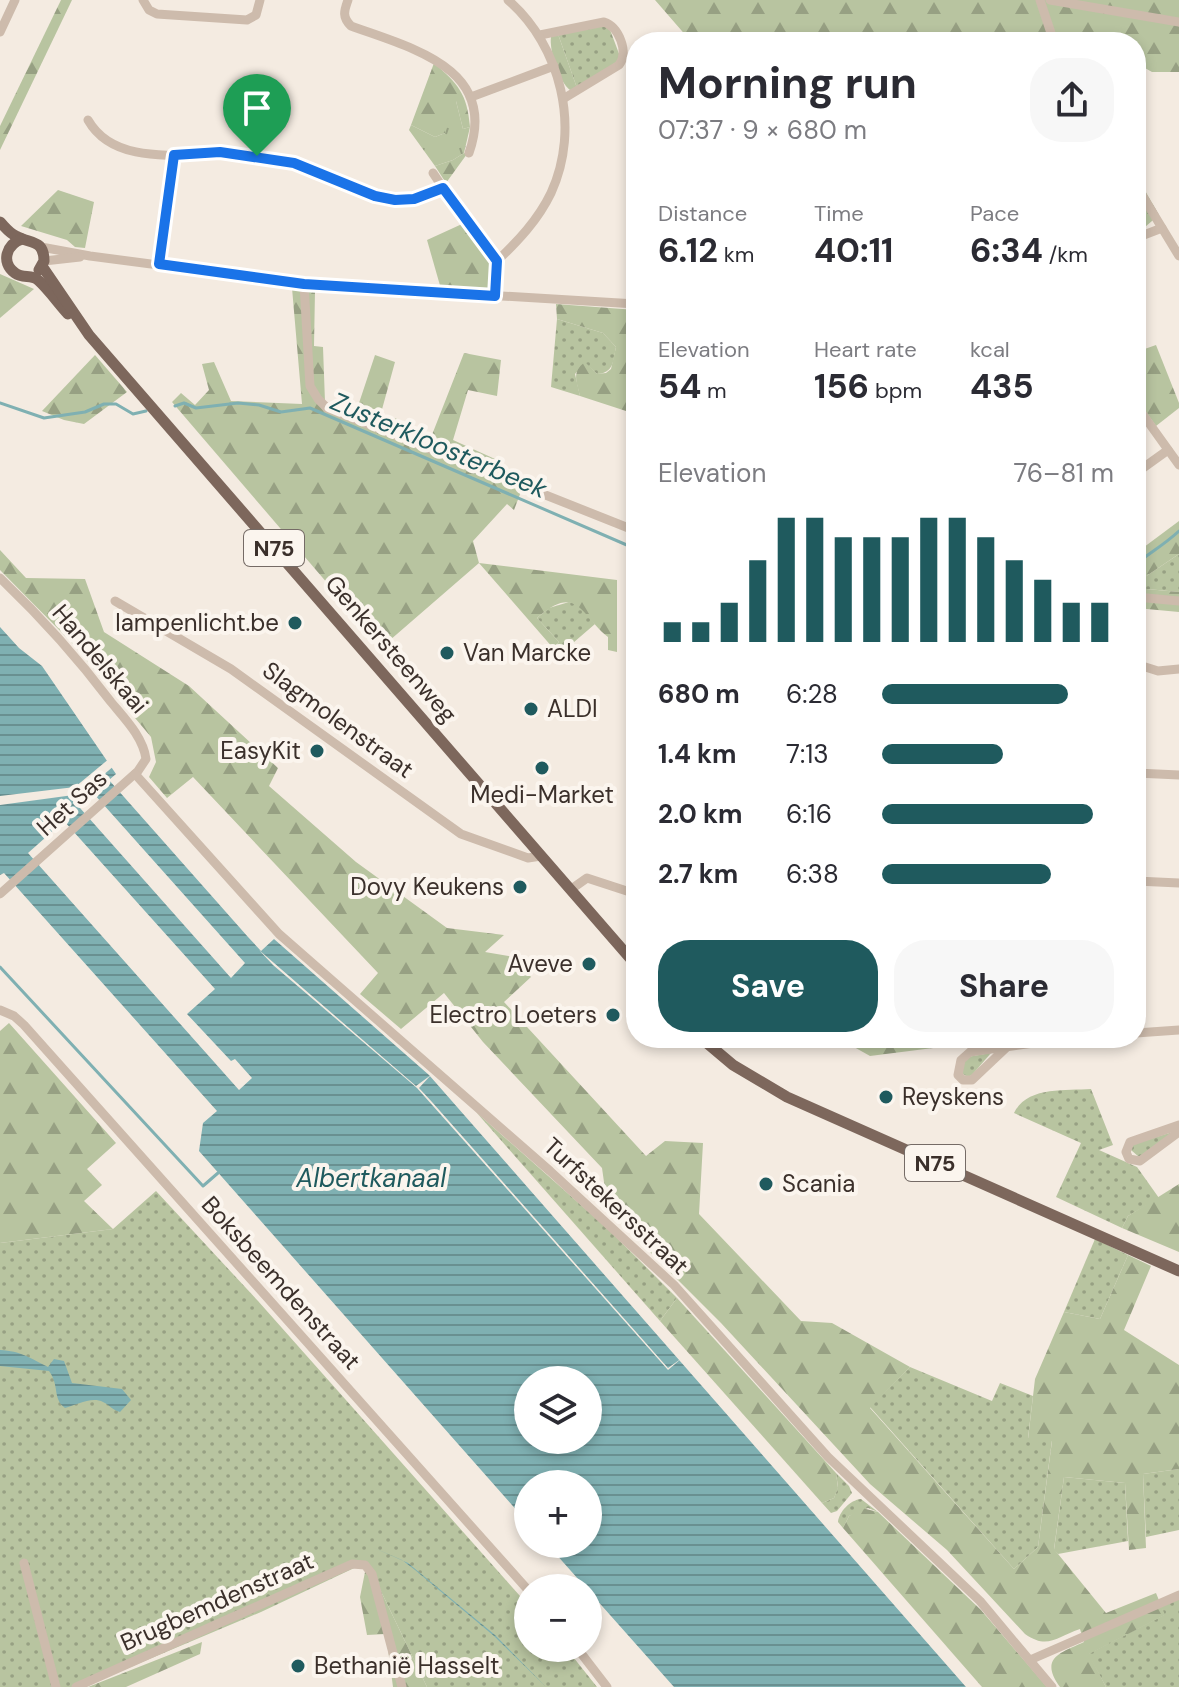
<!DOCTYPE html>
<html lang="en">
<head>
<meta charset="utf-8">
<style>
  :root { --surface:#fff; --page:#f7f7f7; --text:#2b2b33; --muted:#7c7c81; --accent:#1f5a5e }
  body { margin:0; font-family:"DM Sans",sans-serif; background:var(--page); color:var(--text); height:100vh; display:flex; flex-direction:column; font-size:30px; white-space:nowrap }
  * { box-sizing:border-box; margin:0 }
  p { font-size:26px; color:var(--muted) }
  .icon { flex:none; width:44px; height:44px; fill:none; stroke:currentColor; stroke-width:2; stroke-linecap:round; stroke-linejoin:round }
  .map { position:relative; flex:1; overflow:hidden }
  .drawer { position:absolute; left:626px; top:32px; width:520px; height:1016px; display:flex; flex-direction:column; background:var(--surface); border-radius:32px; box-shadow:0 4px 12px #0003 }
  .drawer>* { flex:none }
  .fabs { position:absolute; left:514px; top:1366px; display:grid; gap:16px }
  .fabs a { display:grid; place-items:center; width:88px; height:88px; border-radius:50%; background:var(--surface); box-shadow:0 4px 12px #0003; font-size:40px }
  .pin { position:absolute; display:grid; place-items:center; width:68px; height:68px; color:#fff; margin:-82px -34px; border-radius:50% 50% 50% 0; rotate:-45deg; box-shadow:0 0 8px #0007 }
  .pin .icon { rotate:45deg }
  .round { display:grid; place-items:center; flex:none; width:84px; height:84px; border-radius:32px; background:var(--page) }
  .head { display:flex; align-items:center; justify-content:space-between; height:136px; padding:0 32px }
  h1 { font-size:44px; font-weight:700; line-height:60px }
  .stats { display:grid; grid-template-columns:repeat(3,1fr); gap:12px; height:136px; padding:8px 32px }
  .stats div { display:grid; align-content:center }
  .stats b { font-size:34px; font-weight:700 }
  .stats small { font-size:22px; font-weight:400 }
  .stats p { font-size:22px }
  .chart { height:224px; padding:16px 32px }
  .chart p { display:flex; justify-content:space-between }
  .chart svg { width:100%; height:144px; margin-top:8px; stroke:var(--accent); stroke-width:6 }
  .button { display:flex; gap:16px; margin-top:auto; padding:16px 32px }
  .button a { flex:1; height:92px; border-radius:32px; background:var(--accent); color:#fff; font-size:32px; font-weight:700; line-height:92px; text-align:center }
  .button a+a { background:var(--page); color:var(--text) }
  ul { padding:0 32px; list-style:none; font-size:26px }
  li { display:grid; grid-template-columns:128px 96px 1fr; align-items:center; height:60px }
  li i { height:20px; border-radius:10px; background:var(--accent) }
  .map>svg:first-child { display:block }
  .grass { fill:url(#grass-dots) }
  .forest { fill:url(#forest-firs) }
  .park { fill:url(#park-tufts) }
  .water { fill:url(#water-rules); fill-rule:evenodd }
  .pier { fill:#f4ebe1 }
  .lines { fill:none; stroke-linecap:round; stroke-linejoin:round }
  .stream { stroke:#7fb0b2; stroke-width:3 }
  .minor { stroke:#cdbbac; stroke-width:9 }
  .major { stroke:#7d675c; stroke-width:11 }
  .route-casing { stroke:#fff; stroke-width:16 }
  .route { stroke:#1a73e8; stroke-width:10 }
  .poi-dot { fill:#1f5a5e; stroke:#fbf5ee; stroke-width:3 }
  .labels { text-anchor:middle; stroke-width:8; stroke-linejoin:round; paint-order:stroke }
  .shield { fill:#fbf5ee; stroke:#756b66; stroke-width:2 }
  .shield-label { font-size:22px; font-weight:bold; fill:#3b302b }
  .poi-label { font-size:24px; fill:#3b302b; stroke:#fbf5ee; text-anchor:end }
  .street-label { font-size:24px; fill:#3b302b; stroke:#fbf5ee }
  .water-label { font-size:26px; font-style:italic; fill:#1f5a5e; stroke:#fbf5ee }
</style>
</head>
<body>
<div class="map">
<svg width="1179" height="1687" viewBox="0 0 1179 1687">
  <defs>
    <pattern id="grass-dots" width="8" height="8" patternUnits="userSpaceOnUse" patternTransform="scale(2)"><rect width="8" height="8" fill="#b8c4a0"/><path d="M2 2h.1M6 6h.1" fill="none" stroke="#97a083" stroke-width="1.8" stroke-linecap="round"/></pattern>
    <pattern id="forest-firs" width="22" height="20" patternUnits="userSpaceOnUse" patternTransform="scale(2)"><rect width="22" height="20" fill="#b8c4a0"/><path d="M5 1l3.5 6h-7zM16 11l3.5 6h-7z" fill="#97a083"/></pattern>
    <pattern id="park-tufts" width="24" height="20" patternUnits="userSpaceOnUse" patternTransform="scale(2)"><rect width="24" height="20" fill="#b8c4a0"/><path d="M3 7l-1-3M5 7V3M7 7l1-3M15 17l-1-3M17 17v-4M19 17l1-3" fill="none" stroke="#97a083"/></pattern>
    <pattern id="water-rules" width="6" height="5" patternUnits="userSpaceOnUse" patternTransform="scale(2)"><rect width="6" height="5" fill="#7fb0b2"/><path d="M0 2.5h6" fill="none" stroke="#699091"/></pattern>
  </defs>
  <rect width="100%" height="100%" fill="#f4ebe1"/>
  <!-- grass -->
  <g class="grass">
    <polygon points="604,26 609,27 621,59 577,88 558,34"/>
    <path d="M557 319 603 333 616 347C613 361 614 373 597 374L585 363 575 374 580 396 551 387Z"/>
    <polygon points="1179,554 1179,592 1136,588 1136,583"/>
    <polygon points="569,602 580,605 595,624 559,655 553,648 559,642 537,618 549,608"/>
    <polygon points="940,1038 1027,1038 941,1047"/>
    <polygon points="991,1053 972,1075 968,1077 963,1074 963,1063 967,1057"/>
    <path d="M1091 1089 1113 1145 1099 1150 1137 1167 1159 1198 1128 1216 1122 1228 1056 1197 1081 1143 1014 1113C1027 1086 1065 1091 1091 1089Z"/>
    <polygon points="476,1112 608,1229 677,1298 660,1321"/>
    <polygon points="1176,1131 1139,1157 1131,1150 1133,1144"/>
    <polygon points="156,1191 258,1301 528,1605 528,1648 566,1648 597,1687 427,1687 367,1562 261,1612 83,1687 0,1687 0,1243 113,1229"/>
    <polygon points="1095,1239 1128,1255 1100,1319 1064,1312"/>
    <polygon points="910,1367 992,1401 1000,1383 1033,1396 1028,1438 1052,1440 1038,1547 1014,1569 870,1407"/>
    <polygon points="1179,1469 1179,1530 1146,1537 1143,1474"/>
    <polygon points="836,1473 849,1486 852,1493 837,1511 831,1513 822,1503 834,1498 838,1487"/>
    <polygon points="1064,1477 1125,1483 1128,1541 1058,1554 1054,1550"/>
    <path d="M861 1499 878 1512 868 1508 849 1516 843 1528 838 1522C839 1512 850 1500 861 1499Z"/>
    <polygon points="1179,1599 1179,1687 1106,1687 1088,1654 1164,1615 1161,1606"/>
  </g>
  <!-- forest -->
  <g class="forest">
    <polygon points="61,0 72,0 0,150 0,126"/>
    <polygon points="655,0 1179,0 1179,72 1152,72 1136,63 1136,42 689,42 688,38"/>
    <path d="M558 34 577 88 570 90C559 82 549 50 551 37Z"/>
    <path d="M434 63C458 84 467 93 470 127L463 129 456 101 445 102V133L435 137 411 125Z"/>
    <polygon points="464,153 467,154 446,183 435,166 453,160"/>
    <polygon points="1136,175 1159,215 1145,227 1136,212"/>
    <polygon points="58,190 94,202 85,248 75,247 67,240 21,226"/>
    <polygon points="462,224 493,264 490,291 441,289 427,240"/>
    <polygon points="0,274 34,289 0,318"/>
    <path d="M292 288 315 291 314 346 323 347 325 402 356 412 375 355 395 362 381 413 397 419 391 438 522 489 514 510 507 504 473 541 479 563 617 580V652L608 650V637C581 616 578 582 537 618L559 642 553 648 479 563 382 647 172 402 181 393 195 405 209 390 202 364 214 362 231 401 302 404Z"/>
    <path d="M556 304 636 310V349L626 411 580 396C577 382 571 372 585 362L597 374 606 373 611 369 616 347 603 333 557 319Z"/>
    <polygon points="1156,345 1179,403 1179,408 1156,426 1136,398 1136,352"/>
    <polygon points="464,353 501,360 497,396 468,390 453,440 495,459 493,467 428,445"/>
    <polygon points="95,355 127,392 84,424 64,420 42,411"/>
    <polygon points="1179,521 1179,554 1136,583 1136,553"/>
    <path d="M0 550 26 578 85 579 104 632 189 686 278 768 269 786 356 862 447 928 504 935 485 952 514 957 531 977 504 1002 646 1156 665 1141 703 1143 699 1214 801 1321 832 1323 910 1367 870 1408 1014 1569 1038 1547 1052 1441 1028 1439 1035 1379 1064 1312 1100 1319 1128 1255 1151 1266 1124 1330 1179 1365V1469L1143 1474 1146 1548 1129 1550 1125 1483 1064 1477 1054 1549 1106 1613 1156 1593 1165 1615 1089 1654 1106 1687H1060C1039 1658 1060 1653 1084 1642L1080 1629C1056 1637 1048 1650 1025 1634L947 1550 870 1484 721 1323 608 1210 602 1168 483 1042 444 993 401 1029 360 994 378 973 193 777 167 798 149 777 156 762 151 737 73 644 0 570Z"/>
    <polygon points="1136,588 1179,592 1179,612 1136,608"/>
    <polygon points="9,1023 116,1143 87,1169 102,1185 84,1201 113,1229 0,1243 0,1031"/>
    <polygon points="838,1038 940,1038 941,1047 870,1056"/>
    <polygon points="1179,1184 1179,1252 1122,1228 1128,1216"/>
    <polygon points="677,1298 836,1473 838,1488 834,1498 822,1503 660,1321"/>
    <polygon points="862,1508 878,1512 981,1610 1047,1687 982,1687 843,1528 849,1516"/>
    <polygon points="367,1562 427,1687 393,1687 386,1634 367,1635 360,1597"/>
    <polygon points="202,1642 200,1654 126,1687 88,1687"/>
  </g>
  <!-- park -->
  <polygon class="park" points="445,101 456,101 463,129 470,127 464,153 453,160 435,166 409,130 411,125 435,137 445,133"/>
  <!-- water -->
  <g class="water">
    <path d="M0 627 19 648 42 666 116 774 109 780 248 937 261 951 274 939 429 1075 966 1687H674L547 1544H588V1484H528V1523L199 1151 203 1123 217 1111 4 873 0 875ZM94 794 245 963 231 978 80 808ZM64 821 215 989 187 1014 231 1061 235 1059 252 1078 239 1090 28 853ZM528 1380H588V1440H528Z"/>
    <path d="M0 1350C21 1351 30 1358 48 1367L54 1359 64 1361 72 1383 122 1389 131 1400 120 1412C112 1410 110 1405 103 1402 92 1396 76 1405 65 1408 52 1398 60 1386 49 1371L0 1366Z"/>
    <polygon points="372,1547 408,1563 495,1635 546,1687 494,1636 415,1570 402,1560"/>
  </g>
  <!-- pier -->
  <g class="pier">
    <polygon points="110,758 115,765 81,794 0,805 0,796 75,787"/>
    <polygon points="259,950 416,1086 431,1075 419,1088 432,1102 668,1368 682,1358 668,1370 417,1088 273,965"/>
  </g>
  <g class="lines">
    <!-- stream -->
    <g class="stream">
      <polyline points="0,403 44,418 85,412 104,404 116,404 133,414 146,411"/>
      <polyline points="175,406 184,403 196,408 238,403 259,405 281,412 310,408 636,549"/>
      <path d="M1136 564C1151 552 1165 544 1179 531"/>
      <polyline points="0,967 203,1186 218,1173"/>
    </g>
    <!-- minor -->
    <g class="minor">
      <polyline points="143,0 149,10 157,14 247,20 256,15 260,0"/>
      <path d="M348 0C344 11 342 17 351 26 411 48 499 68 469 153"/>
      <polyline points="1040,0 1054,42"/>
      <polyline points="1050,0 1179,22"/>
      <polyline points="0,32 15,0"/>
      <path d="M540 35 604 22C619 27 629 52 619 65L563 99"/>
      <polyline points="471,97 554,66"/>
      <path d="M88 120C117 171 194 150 242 155 274 158 302 166 332 177 353 185 373 198 396 200 413 201 427 194 443 188"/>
      <polyline points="433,173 464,219 497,261"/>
      <polyline points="1136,185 1179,256"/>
      <polyline points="1136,238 1162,228"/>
      <polyline points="41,247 90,256 304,284 636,304"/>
      <polyline points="44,261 80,257"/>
      <polyline points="159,264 174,155"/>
      <polyline points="304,284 310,386 318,399 327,408 636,531"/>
      <path d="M495 296 497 261C518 241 538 220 551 193 581 128 561 46 508 0"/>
      <polyline points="1136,405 1179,465"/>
      <polyline points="1136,473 1168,450"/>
      <path d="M0 578C41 617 77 657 111 702 125 719 143 737 146 759L138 771 0 894"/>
      <polyline points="1136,597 1179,601"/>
      <polyline points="115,601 231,669 461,834 528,858 541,856"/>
      <polyline points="1139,665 1158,671 1179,669"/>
      <polyline points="1136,773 1179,775"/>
      <polyline points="135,774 279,934 550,1171 674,1285 828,1457 980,1601 1052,1687"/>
      <polyline points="1136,881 1179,883"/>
      <polyline points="570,890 587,878 636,894"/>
      <polyline points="0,1010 14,1016 24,1025 528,1590"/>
      <polyline points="1136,1033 1179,1030"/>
      <polyline points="1008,1046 972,1080 963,1080 958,1075 961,1060 970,1052 1070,1038"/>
      <polyline points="1179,1125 1130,1142 1126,1152 1129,1159 1140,1161 1179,1132"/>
      <polyline points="24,1563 56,1687"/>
      <polyline points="577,1648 607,1687"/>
      <polyline points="1030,1660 1179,1595"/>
      <polyline points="76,1687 352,1564 365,1565 372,1574 402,1687"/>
    </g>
    <!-- major -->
    <g class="major">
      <path d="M0 222C5 227 9 233 16 236 30 244 44 239 44 261L39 270"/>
      <path d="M22 239C7 244 0 262 15 273 23 279 31 274 38 280 49 290 58 303 68 314"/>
      <polyline points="42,266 89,335 636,965"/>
      <polyline points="701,1038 733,1065 787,1097 1179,1271"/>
    </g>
  </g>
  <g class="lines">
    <defs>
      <polygon id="route" points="220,152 294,163 375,196 395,200 414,199 443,188 497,261 495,296 304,284 159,264 174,155"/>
    </defs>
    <!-- route casing -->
    <use href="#route" class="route-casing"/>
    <!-- route -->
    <use href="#route" class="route"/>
  </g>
  <!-- markers -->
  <g class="poi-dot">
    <circle cx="295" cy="623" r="8"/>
    <circle cx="447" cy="653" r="8"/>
    <circle cx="531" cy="709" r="8"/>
    <circle cx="317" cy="751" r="8"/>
    <circle cx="542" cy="768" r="8"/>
    <circle cx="520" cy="887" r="8"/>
    <circle cx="589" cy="964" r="8"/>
    <circle cx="613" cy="1015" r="8"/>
    <circle cx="886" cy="1097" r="8"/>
    <circle cx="766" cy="1184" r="8"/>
    <circle cx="298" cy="1666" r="8"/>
  </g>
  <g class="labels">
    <!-- shield labels -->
    <g class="shield">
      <rect x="244" y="530" width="60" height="36" rx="6"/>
      <rect x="905" y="1145" width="60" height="36" rx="6"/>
    </g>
    <g class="shield-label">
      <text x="274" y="556">N75</text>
      <text x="935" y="1171">N75</text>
    </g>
    <!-- poi labels -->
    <g class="poi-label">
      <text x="279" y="631">lampenlicht.be</text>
      <text x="463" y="661" text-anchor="start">Van Marcke</text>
      <text x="547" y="717" text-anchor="start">ALDI</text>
      <text x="301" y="759">EasyKit</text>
      <text x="542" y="803" text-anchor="middle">Medi-Market</text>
      <text x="504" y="895">Dovy Keukens</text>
      <text x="573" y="972">Aveve</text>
      <text x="597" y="1023">Electro Loeters</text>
      <text x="902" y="1105" text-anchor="start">Reyskens</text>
      <text x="782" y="1192" text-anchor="start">Scania</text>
      <text x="314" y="1674" text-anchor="start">Bethanië Hasselt</text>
    </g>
    <!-- street labels -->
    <g class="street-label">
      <text transform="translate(391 649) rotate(49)" y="8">Genkersteenweg</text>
      <text transform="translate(100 659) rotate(50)" y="8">Handelskaai</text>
      <text transform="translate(338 720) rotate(36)" y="8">Slagmolenstraat</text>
      <text transform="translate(72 803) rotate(-42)" y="8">Het Sas</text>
      <text transform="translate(616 1206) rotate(43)" y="8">Turfstekersstraat</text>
      <text transform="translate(281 1283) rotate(48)" y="8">Boksbeemdenstraat</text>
      <text transform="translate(217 1602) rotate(-24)" y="8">Brugbemdenstraat</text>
    </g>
    <!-- water labels -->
    <g class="water-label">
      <text transform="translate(439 445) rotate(23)" y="9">Zusterkloosterbeek</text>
      <text x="371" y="1187">Albertkanaal</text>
    </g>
  </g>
</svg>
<div class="fabs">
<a><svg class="icon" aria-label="layers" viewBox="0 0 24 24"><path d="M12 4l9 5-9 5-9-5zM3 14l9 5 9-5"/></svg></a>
<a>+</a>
<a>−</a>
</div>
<div class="pin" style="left:257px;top:156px;background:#1e9e55"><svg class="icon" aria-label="arrive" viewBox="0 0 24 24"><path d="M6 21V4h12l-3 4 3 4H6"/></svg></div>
<section class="drawer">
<div class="head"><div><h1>Morning run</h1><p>07:37 · 9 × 680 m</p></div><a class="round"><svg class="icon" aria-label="share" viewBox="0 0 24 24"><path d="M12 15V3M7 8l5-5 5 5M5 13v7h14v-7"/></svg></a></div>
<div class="stats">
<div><p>Distance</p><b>6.12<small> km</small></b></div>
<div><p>Time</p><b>40:11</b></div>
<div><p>Pace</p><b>6:34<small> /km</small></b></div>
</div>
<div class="stats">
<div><p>Elevation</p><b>54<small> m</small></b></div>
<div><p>Heart rate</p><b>156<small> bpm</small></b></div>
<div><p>kcal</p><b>435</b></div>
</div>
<div class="chart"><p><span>Elevation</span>76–81 m</p>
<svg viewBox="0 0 160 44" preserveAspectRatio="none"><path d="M5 44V38M15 44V38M25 44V32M35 44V19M45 44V6M55 44V6M65 44V12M75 44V12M85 44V12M95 44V6M105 44V6M115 44V12M125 44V19M135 44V25M145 44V32M155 44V32"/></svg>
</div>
<ul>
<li><b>680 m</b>6:28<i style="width:80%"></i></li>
<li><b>1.4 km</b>7:13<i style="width:52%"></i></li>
<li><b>2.0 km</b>6:16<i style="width:91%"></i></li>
<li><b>2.7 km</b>6:38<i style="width:73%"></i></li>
</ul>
<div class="button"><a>Save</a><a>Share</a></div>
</section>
</div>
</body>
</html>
